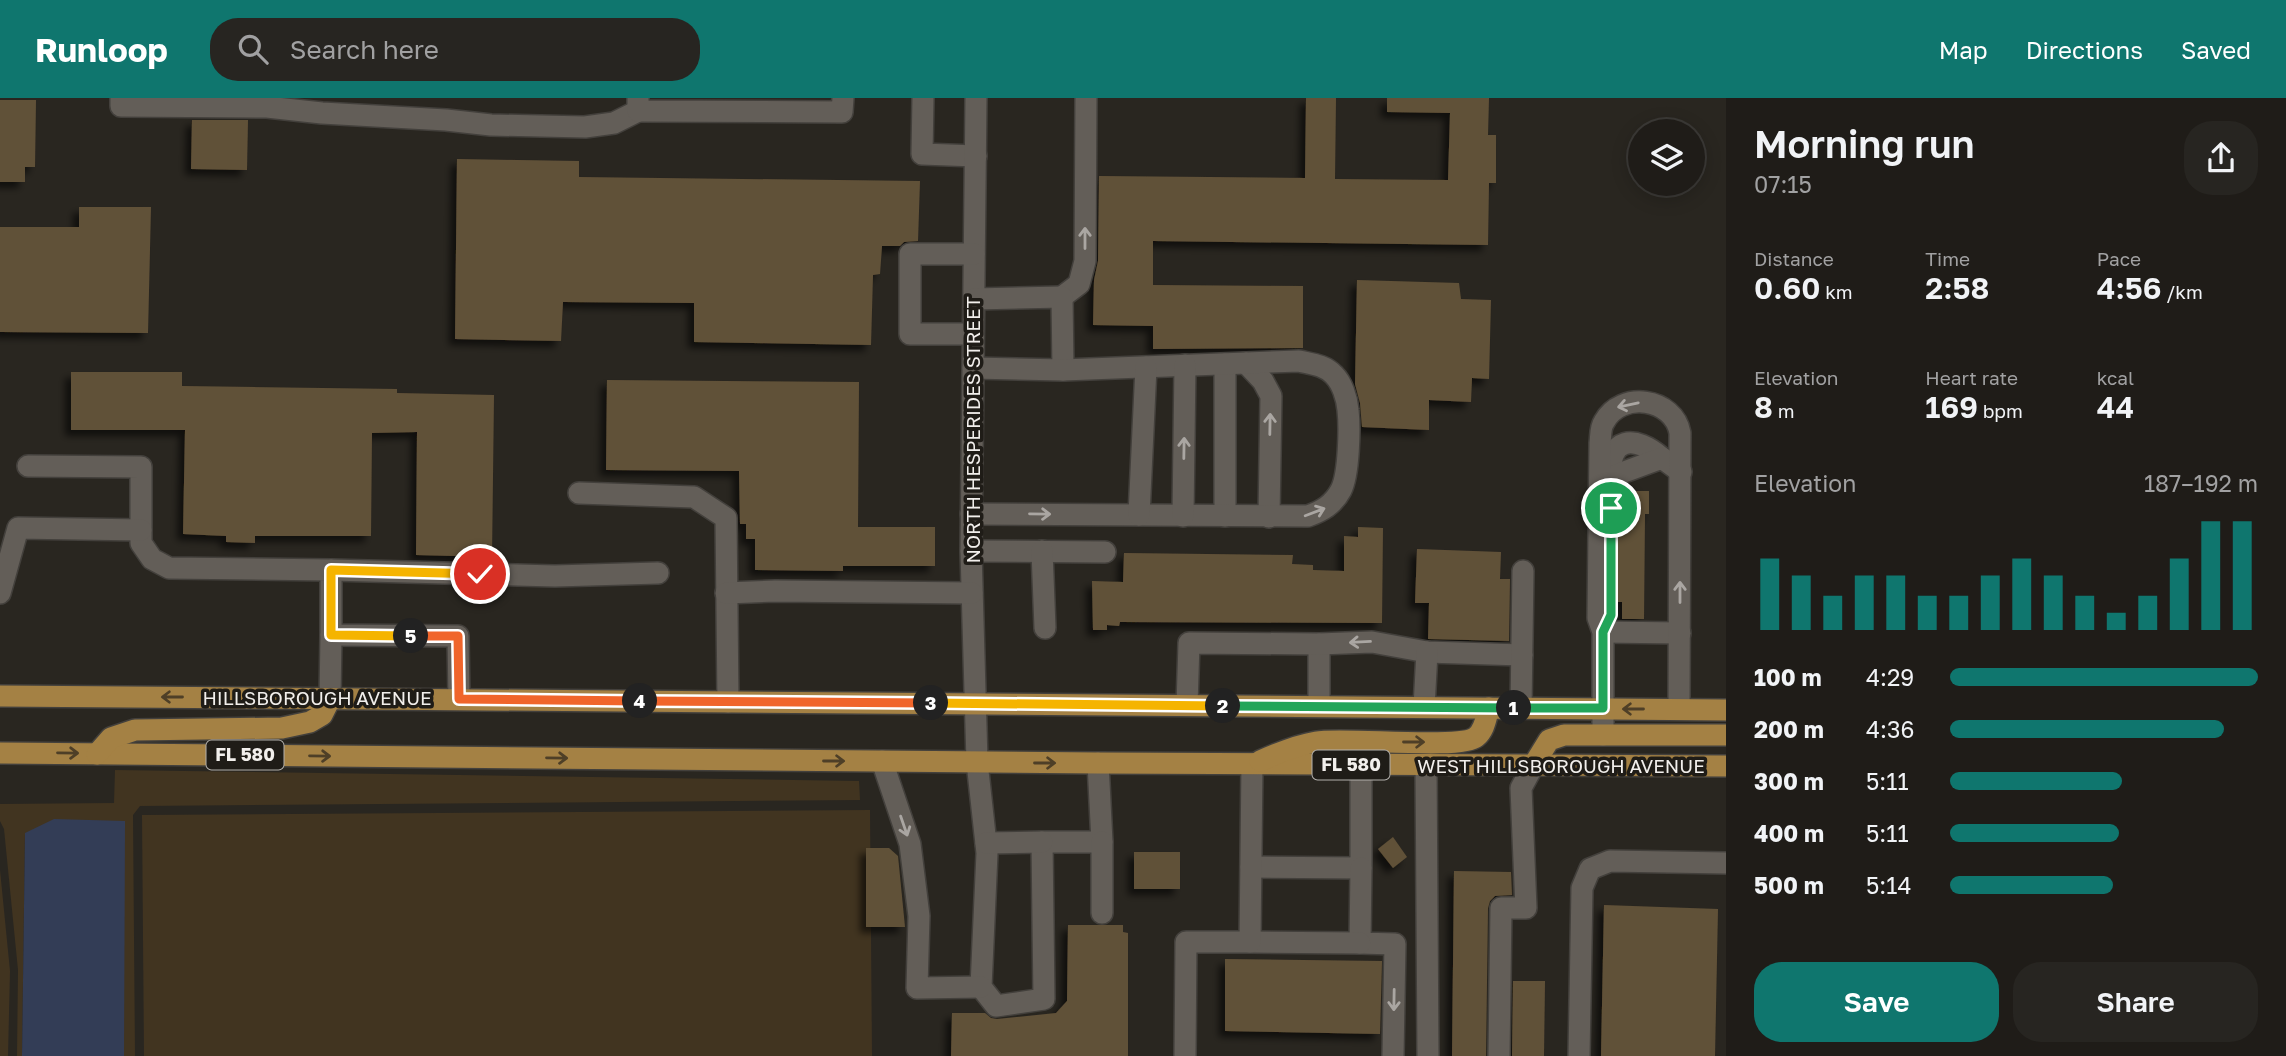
<!DOCTYPE html>
<html lang="en">
<head>
<meta charset="utf-8">
<style>
  :root { --surface:#1f1c18; --page:#272521; --text:#f1f3f6; --muted:#a1a1a2; --line:#3c3a37; --accent:#0f766e }
  body { margin:0; font-family:"Golos Text",sans-serif; background:var(--page); color:var(--text); height:100vh; display:flex; flex-direction:column; font-size:26px; white-space:nowrap }
  * { box-sizing:border-box; margin:0 }
  p { font-size:23px; color:var(--muted) }
  .icon { flex:none; width:38px; height:38px; fill:none; stroke:currentColor; stroke-width:2; stroke-linecap:round; stroke-linejoin:round }
  .map { position:relative; flex:1; overflow:hidden }
  .side { display:flex; flex-direction:column; background:var(--surface); width:560px }
  .side>* { flex:none }
  .fabs { position:absolute; left:1628px; top:21px; display:grid; gap:14px }
  .fabs a { display:grid; place-items:center; width:77px; height:77px; border-radius:50%; background:var(--surface); box-shadow:0 4px 18px #0003,0 0 0 2px var(--line); font-size:35px }
  .pin { position:absolute; display:grid; place-items:center; width:60px; height:60px; color:#fff; margin:-30px; border:4px solid #fff; border-radius:50%; box-shadow:0 2px 7px #0007 }
  .km { position:absolute; width:35px; height:35px; margin:-18px; border-radius:50%; background:#222; color:#fff; font-size:19px; line-height:35px; text-align:center }
  .round { display:grid; place-items:center; flex:none; width:74px; height:74px; border-radius:28px; background:var(--page) }
  .head { display:flex; align-items:center; justify-content:space-between; height:119px; padding:0 28px }
  h1 { font-size:38px; font-weight:600; line-height:52px }
  .stats { display:grid; grid-template-columns:repeat(3,1fr); gap:10px; height:119px; padding:7px 28px }
  .stats div { display:grid; align-content:center }
  .stats b { font-size:30px; font-weight:600 }
  .stats small { font-size:19px; font-weight:400 }
  .stats p { font-size:19px }
  .chart { height:196px; padding:14px 28px }
  .chart p { display:flex; justify-content:space-between }
  .chart svg { width:100%; height:126px; margin-top:7px; stroke:var(--accent); stroke-width:6 }
  .action { display:flex; gap:14px; margin-top:auto; padding:14px 28px }
  .action a { flex:1; height:80px; border-radius:28px; background:var(--accent); color:#fff; font-size:28px; font-weight:600; line-height:80px; text-align:center }
  .action a+a { background:var(--page); color:var(--text) }
  ul { padding:0 28px; list-style:none; font-size:23px }
  li { display:grid; grid-template-columns:112px 84px 1fr; align-items:center; height:52px }
  li i { height:18px; border-radius:9px; background:var(--accent) }
  header { display:flex; align-items:center; gap:42px; box-sizing:border-box; height:98px; padding:0 35px; background:var(--accent); color:#fff }
  header strong { font-size:33px }
  nav { display:flex; gap:38px; margin-inline-start:auto; font-size:24px }
  .search { width:490px; height:63px; background:var(--page); display:flex; align-items:center; gap:18px; box-sizing:border-box; padding:0 24px; border-radius:28px; color:var(--muted); font-size:26px }
  main { display:flex; flex:1; min-height:0 }
  .map>svg:first-child { display:block }
  .green { fill:#413420 }
  .water { fill:#333d56 }
  .building { fill:#615138; filter:url(#shadow) }
  .lines { fill:none; stroke-linecap:round; stroke-linejoin:round }
  .minor-casing { stroke:#43403c; stroke-width:24 }
  .major-casing { stroke:#43403c; stroke-width:24 }
  .minor { stroke:#635e58; stroke-width:21 }
  .major { stroke:#a48144; stroke-width:21 }
  .oneway { stroke:#aaa6a2 }
  .oneway2 { stroke:#4e3f27 }
  .split-1-casing { stroke:#fff; stroke-width:14 }
  .split-2-casing { stroke:#fff; stroke-width:14 }
  .split-3-casing { stroke:#fff; stroke-width:14 }
  .split-4-casing { stroke:#fff; stroke-width:14 }
  .split-5-casing { stroke:#fff; stroke-width:14 }
  .split-6-casing { stroke:#fff; stroke-width:14 }
  .split-1 { stroke:#22a559; stroke-width:9 }
  .split-2 { stroke:#22a559; stroke-width:9 }
  .split-3 { stroke:#f5b400; stroke-width:9 }
  .split-4 { stroke:#f0652b; stroke-width:9 }
  .split-5 { stroke:#f0652b; stroke-width:9 }
  .split-6 { stroke:#f5b400; stroke-width:9 }
  .labels { text-anchor:middle; stroke-width:7; stroke-linejoin:round; paint-order:stroke }
  .shield { fill:#1f1c17; stroke:#b3b0ac; stroke-width:2 }
  .shield-label { font-size:18px; font-weight:bold; fill:#f2efec }
  .street-label { font-size:19px; fill:#f2efec; stroke:#1f1c17 }
</style>
</head>
<body>
<header>
<strong>Runloop</strong>
<div class="search"><svg class="icon" aria-label="search" viewBox="0 0 24 24"><circle cx="10" cy="10" r="6"/><path d="M15 15l6 6"/></svg>Search here</div>
<nav><a>Map</a><a>Directions</a><a>Saved</a></nav>
</header>
<main>
<div class="map">
<svg width="1726" height="958" viewBox="0 0 1726 958">
  <defs>
    <filter id="shadow"><feDropShadow dx="-6" dy="6" stdDeviation="3.5" flood-color="#0009"/></filter>
  </defs>
  <rect width="100%" height="100%" fill="#292620"/>
  <!-- green -->
  <g class="green">
    <polygon points="115,672 859,683 860,702 140,708 133,717 135,958 124,958 25,735 22,958 17,958 18,872 4,731 0,723 0,706 114,705"/>
    <polygon points="870,712 872,958 144,958 142,717"/>
    <polygon points="0,772 10,873 8,958 0,958"/>
  </g>
  <!-- water -->
  <polygon class="water" points="54,721 125,723 124,958 22,958 25,735"/>
  <!-- building -->
  <g class="building">
    <polygon points="1306,0 1336,0 1335,81 1448,82 1450,15 1387,14 1387,0 1489,0 1488,37 1496,37 1496,85 1489,85 1488,147 1153,143 1153,187 1303,188 1303,250 1153,251 1153,228 1093,227 1094,182 1098,163 1099,78 1305,80"/>
    <polygon points="0,2 36,2 35,69 25,69 25,84 0,84"/>
    <polygon points="192,22 248,22 247,72 191,71"/>
    <polygon points="457,61 579,63 579,79 920,83 918,143 904,144 900,148 882,148 880,176 873,177 871,247 694,244 694,205 563,204 561,243 455,241"/>
    <polygon points="79,109 151,109 148,235 0,234 0,129 79,129"/>
    <polygon points="1357,182 1459,185 1461,201 1491,202 1489,281 1472,280 1471,304 1429,302 1429,332 1362,329 1360,305 1355,286"/>
    <polygon points="71,274 182,274 182,288 397,291 397,295 494,297 492,459 416,457 417,334 372,335 371,438 255,438 255,445 226,444 226,438 183,436 185,332 71,332"/>
    <polygon points="607,282 859,284 858,429 935,429 935,468 843,468 843,473 755,472 755,441 746,441 746,426 740,426 739,373 606,372"/>
    <polygon points="1625,393 1649,393 1649,416 1645,416 1644,521 1622,521 1622,504 1615,504 1615,423 1622,423"/>
    <polygon points="1358,429 1383,430 1382,525 1120,524 1119,528 1107,527 1107,532 1093,532 1092,483 1123,484 1124,455 1293,457 1292,466 1313,467 1313,472 1344,473 1344,438 1358,439"/>
    <polygon points="1417,451 1501,454 1500,481 1510,481 1509,543 1428,541 1429,505 1415,505"/>
    <polygon points="1393,739 1407,759 1393,770 1378,751"/>
    <polygon points="866,750 889,750 898,758 905,829 866,829"/>
    <rect x="1134" y="754" width="46" height="37"/>
    <polygon points="1454,773 1511,774 1512,797 1495,798 1490,803 1488,810 1486,958 1452,958"/>
    <polygon points="1604,807 1718,811 1715,958 1601,958"/>
    <polygon points="1068,827 1123,827 1123,834 1128,835 1128,958 951,958 952,915 985,915 991,920 997,921 1056,915 1067,903"/>
    <polygon points="1225,861 1382,863 1380,936 1225,933"/>
    <polygon points="1513,883 1545,883 1544,958 1512,958"/>
  </g>
  <g class="lines">
    <defs>
      <g id="minor">
        <polyline points="121,0 121,8 267,9 322,15 446,22 491,27 585,29 614,25 638,13"/>
        <polyline points="638,0 638,13 842,14 843,0"/>
        <polyline points="923,0 922,56 976,58"/>
        <polyline points="976,0 971,453 977,664 987,755 981,889 996,908 1044,901 1042,744 1102,744 1098,665"/>
        <polyline points="1062,199 1079,186 1085,163 1086,0"/>
        <polyline points="974,201 1062,199 1063,272"/>
        <polyline points="973,236 910,236 910,156 974,156"/>
        <polyline points="1246,265 1263,283 1271,298 1269,419"/>
        <polyline points="1225,266 1225,418"/>
        <polyline points="28,368 141,369 141,445 152,461 169,470 331,472 331,537 458,538 459,601"/>
        <path d="M1611 380C1607 339 1635 336 1662 360"/>
        <polyline points="579,395 694,399 726,420 728,604"/>
        <polyline points="1611,407 1612,383 1616,377 1662,360 1681,374"/>
        <path d="M971 416 1308 418C1322 413 1333 407 1341 392 1349 376 1350 330 1348 312 1347 300 1342 285 1334 277 1325 267 1312 266 1299 263L1063 272 973 270"/>
        <polyline points="1139,417 1146,269"/>
        <polyline points="1183,418 1185,267"/>
        <polyline points="971,453 1105,454"/>
        <polyline points="1042,453 1045,530"/>
        <polyline points="331,472 555,478 658,475"/>
        <polyline points="0,495 18,430 141,432"/>
        <polyline points="726,495 775,493 972,495"/>
        <polyline points="1603,534 1680,535"/>
        <polyline points="1319,546 1319,608"/>
        <polyline points="330,601 331,537"/>
        <polyline points="1187,607 1189,545 1319,546 1372,544 1427,554 1522,557"/>
        <polyline points="1424,609 1427,554"/>
        <polyline points="1521,610 1523,473"/>
        <path d="M1603 637V534L1598 520 1600 345C1601 338 1600 330 1604 324 1621 292 1674 300 1680 335L1679 611"/>
        <polyline points="882,663 910,746 919,818 917,890 981,889"/>
        <polyline points="1426,667 1428,958"/>
        <polyline points="986,745 1042,744"/>
        <polyline points="1251,769 1361,770 1361,667"/>
        <polyline points="1361,770 1360,845 1395,846 1393,958"/>
        <polyline points="1102,815 1102,744"/>
        <polyline points="1250,844 1360,845"/>
        <polyline points="1185,958 1186,844 1250,844 1252,666"/>
        <polyline points="1499,958 1501,810 1526,810 1521,690 1533,668"/>
        <polyline points="1579,958 1582,790 1590,771 1610,763 1726,765"/>
      </g>
      <g id="major">
        <polyline points="0,598 1726,612"/>
        <polyline points="0,655 1098,665 1726,668"/>
        <polyline points="97,656 111,640 135,632 282,630 310,624 322,617 330,601"/>
        <path d="M1260 663C1278 655 1297 647 1316 644 1345 639 1460 652 1476 639 1485 632 1486 619 1489 610"/>
        <polyline points="1533,668 1549,642 1564,637 1726,637"/>
      </g>
    </defs>
    <!-- minor casing -->
    <use href="#minor" class="minor-casing"/>
    <!-- major casing -->
    <use href="#major" class="major-casing"/>
    <!-- minor -->
    <use href="#minor" class="minor"/>
    <!-- major -->
    <use href="#major" class="major"/>
  </g>
  <!-- one-way arrows -->
  <defs><path id="oneway-shaft" d="M-6 0H5M1.5-3L5.5 0L1.5 3" fill="none" stroke-width="1.6" stroke-linecap="round" stroke-linejoin="round" transform="scale(1.75)"/></defs>
  <g class="oneway">
    <use href="#oneway-shaft" transform="translate(1085 140) rotate(-90)"/>
    <use href="#oneway-shaft" transform="translate(1628 307) rotate(168)"/>
    <use href="#oneway-shaft" transform="translate(1270 326) rotate(-89)"/>
    <use href="#oneway-shaft" transform="translate(1184 350) rotate(-89)"/>
    <use href="#oneway-shaft" transform="translate(1315 414) rotate(-21)"/>
    <use href="#oneway-shaft" transform="translate(1040 416) rotate(1)"/>
    <use href="#oneway-shaft" transform="translate(1680 494) rotate(-90)"/>
    <use href="#oneway-shaft" transform="translate(1360 544) rotate(177)"/>
    <use href="#oneway-shaft" transform="translate(904 728) rotate(71)"/>
    <use href="#oneway-shaft" transform="translate(1394 902) rotate(91)"/>
  </g>
  <g class="oneway2">
    <use href="#oneway-shaft" transform="translate(172 599) rotate(-180)"/>
    <use href="#oneway-shaft" transform="translate(1633 611) rotate(-180)"/>
    <use href="#oneway-shaft" transform="translate(1414 644)"/>
    <use href="#oneway-shaft" transform="translate(68 655) rotate(1)"/>
    <use href="#oneway-shaft" transform="translate(320 658) rotate(1)"/>
    <use href="#oneway-shaft" transform="translate(557 660) rotate(1)"/>
    <use href="#oneway-shaft" transform="translate(834 663)"/>
    <use href="#oneway-shaft" transform="translate(1045 665)"/>
  </g>
  <g class="lines">
    <defs>
      <polyline id="split-1" points="1514,610 1603,610 1603,534 1611,517 1611,410"/>
      <polyline id="split-2" points="1223,608 1514,610"/>
      <polyline id="split-3" points="931,605 1223,608"/>
      <polyline id="split-4" points="640,603 931,605"/>
      <polyline id="split-5" points="411,538 458,538 459,601 640,603"/>
      <polyline id="split-6" points="411,538 331,537 331,472 480,476"/>
    </defs>
    <!-- split-1 casing -->
    <use href="#split-1" class="split-1-casing"/>
    <!-- split-2 casing -->
    <use href="#split-2" class="split-2-casing"/>
    <!-- split-3 casing -->
    <use href="#split-3" class="split-3-casing"/>
    <!-- split-4 casing -->
    <use href="#split-4" class="split-4-casing"/>
    <!-- split-5 casing -->
    <use href="#split-5" class="split-5-casing"/>
    <!-- split-6 casing -->
    <use href="#split-6" class="split-6-casing"/>
    <!-- split-1 -->
    <use href="#split-1" class="split-1"/>
    <!-- split-2 -->
    <use href="#split-2" class="split-2"/>
    <!-- split-3 -->
    <use href="#split-3" class="split-3"/>
    <!-- split-4 -->
    <use href="#split-4" class="split-4"/>
    <!-- split-5 -->
    <use href="#split-5" class="split-5"/>
    <!-- split-6 -->
    <use href="#split-6" class="split-6"/>
  </g>
  <g class="labels">
    <!-- shield labels -->
    <g class="shield">
      <rect x="206.5" y="642.5" width="77" height="29" rx="5"/>
      <rect x="1312.5" y="652.5" width="77" height="29" rx="5"/>
    </g>
    <g class="shield-label">
      <text x="245" y="663">FL 580</text>
      <text x="1351" y="673">FL 580</text>
    </g>
    <!-- street labels -->
    <g class="street-label">
      <text transform="translate(973 332) rotate(-90)" y="7">NORTH HESPERIDES STREET</text>
      <text x="317" y="607">HILLSBOROUGH AVENUE</text>
      <text x="1561" y="675">WEST HILLSBOROUGH AVENUE</text>
    </g>
  </g>
</svg>
<div class="fabs">
<a><svg class="icon" aria-label="layers" viewBox="0 0 24 24"><path d="M12 4l9 5-9 5-9-5zM3 14l9 5 9-5"/></svg></a>
</div>
<div class="pin" style="left:1611px;top:410px;background:#1e9e55"><svg class="icon" aria-label="arrive" viewBox="0 0 24 24"><path d="M6 21V4h12l-3 4 3 4H6"/></svg></div>
<div class="pin" style="left:480px;top:476px;background:#d93025"><svg class="icon" aria-label="check" viewBox="0 0 24 24"><path d="M5 12l5 5 9-10"/></svg></div>
<b class="km" style="left:1514px;top:610px">1</b>
<b class="km" style="left:1223px;top:608px">2</b>
<b class="km" style="left:931px;top:605px">3</b>
<b class="km" style="left:640px;top:603px">4</b>
<b class="km" style="left:411px;top:538px">5</b>
</div>
<section class="side">
<div class="head"><div><h1>Morning run</h1><p>07:15</p></div><a class="round"><svg class="icon" aria-label="share" viewBox="0 0 24 24"><path d="M12 15V3M7 8l5-5 5 5M5 13v7h14v-7"/></svg></a></div>
<div class="stats">
<div><p>Distance</p><b>0.60<small> km</small></b></div>
<div><p>Time</p><b>2:58</b></div>
<div><p>Pace</p><b>4:56<small> /km</small></b></div>
</div>
<div class="stats">
<div><p>Elevation</p><b>8<small> m</small></b></div>
<div><p>Heart rate</p><b>169<small> bpm</small></b></div>
<div><p>kcal</p><b>44</b></div>
</div>
<div class="chart"><p><span>Elevation</span>187–192 m</p>
<svg viewBox="0 0 160 44" preserveAspectRatio="none"><path d="M5 44V19M15 44V25M25 44V32M35 44V25M45 44V25M55 44V32M65 44V32M75 44V25M85 44V19M95 44V25M105 44V32M115 44V38M125 44V32M135 44V19M145 44V6M155 44V6"/></svg>
</div>
<ul>
<li><b>100 m</b>4:29<i style="width:100%"></i></li>
<li><b>200 m</b>4:36<i style="width:89%"></i></li>
<li><b>300 m</b>5:11<i style="width:56%"></i></li>
<li><b>400 m</b>5:11<i style="width:55%"></i></li>
<li><b>500 m</b>5:14<i style="width:53%"></i></li>
</ul>
<div class="action"><a>Save</a><a>Share</a></div>
</section>
</main>
</body>
</html>
